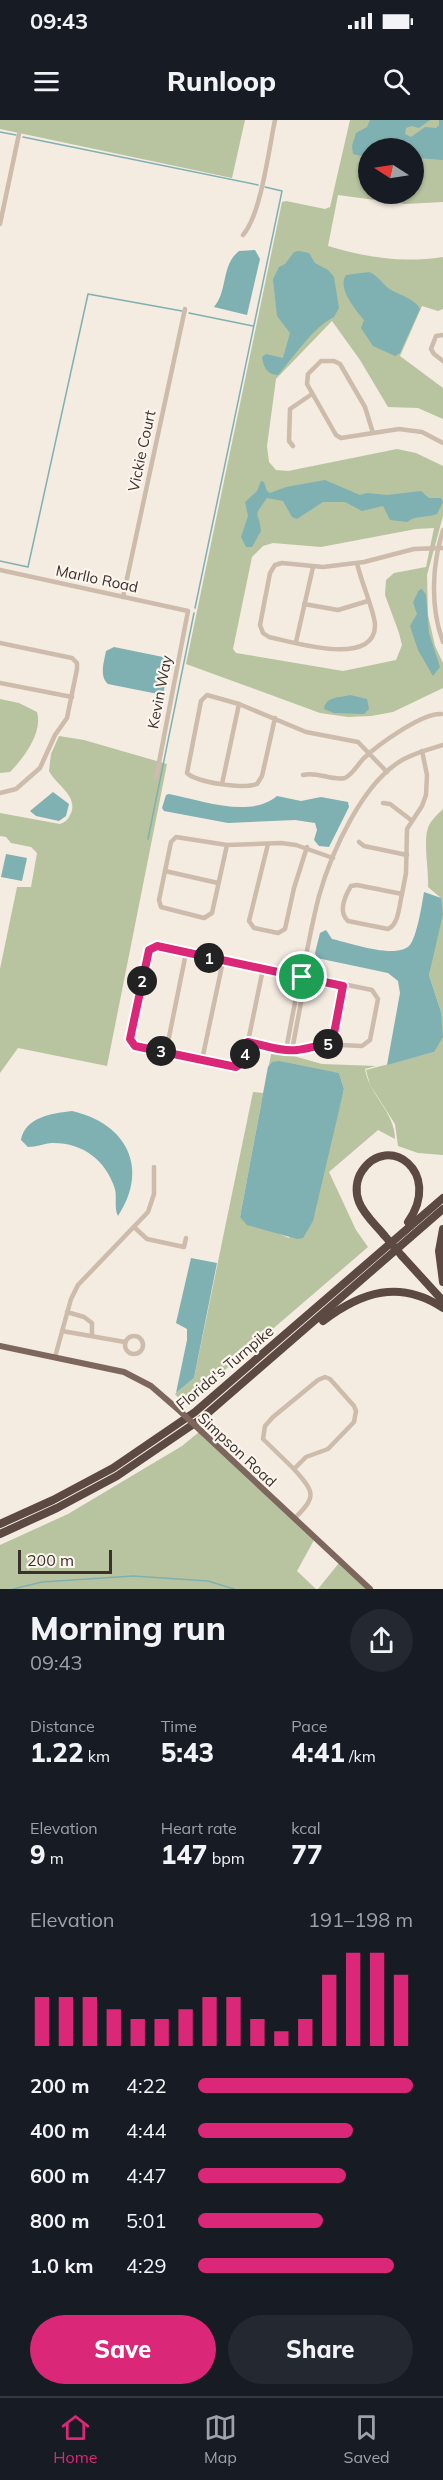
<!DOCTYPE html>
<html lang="en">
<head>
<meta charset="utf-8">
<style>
  :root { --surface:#171b24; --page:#242831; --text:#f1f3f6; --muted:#9ea1a6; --line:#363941; --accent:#db2777 }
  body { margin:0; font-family:Mulish,sans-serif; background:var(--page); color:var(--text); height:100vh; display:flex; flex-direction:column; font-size:22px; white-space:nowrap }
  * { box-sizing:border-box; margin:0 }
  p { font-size:20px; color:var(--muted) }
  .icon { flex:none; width:33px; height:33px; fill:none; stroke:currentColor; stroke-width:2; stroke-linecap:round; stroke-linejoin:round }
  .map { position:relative; height:1469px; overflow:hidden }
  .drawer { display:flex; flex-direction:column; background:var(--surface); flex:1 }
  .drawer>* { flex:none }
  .needle { width:39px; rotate:282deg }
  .buttons { position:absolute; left:358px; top:18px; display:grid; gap:12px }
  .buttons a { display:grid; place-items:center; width:66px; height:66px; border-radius:50%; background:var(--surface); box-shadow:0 2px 4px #0004; font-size:30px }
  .scale { position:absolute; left:18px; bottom:15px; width:94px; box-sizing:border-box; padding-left:6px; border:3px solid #3b302b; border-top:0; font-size:16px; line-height:21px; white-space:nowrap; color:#3b302b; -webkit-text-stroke:4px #fbf5ee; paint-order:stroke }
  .pin { position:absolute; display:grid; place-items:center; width:51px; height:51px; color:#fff; margin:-26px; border:3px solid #fff; border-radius:50%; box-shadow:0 2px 6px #0007 }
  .km { position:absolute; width:30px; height:30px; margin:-15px; border-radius:50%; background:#222; color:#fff; font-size:16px; line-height:30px; text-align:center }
  .round { display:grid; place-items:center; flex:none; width:63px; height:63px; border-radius:32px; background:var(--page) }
  .head { display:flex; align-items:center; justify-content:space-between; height:102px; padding:0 30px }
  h1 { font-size:33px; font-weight:800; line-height:45px }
  .metrics { display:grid; grid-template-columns:repeat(3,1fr); gap:9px; height:102px; padding:6px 30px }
  .metrics div { display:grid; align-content:center }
  .metrics b { font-size:26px; font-weight:800 }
  .metrics small { font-size:16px; font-weight:400 }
  .metrics p { font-size:16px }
  .chart { height:168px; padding:12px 30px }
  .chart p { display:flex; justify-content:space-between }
  .chart svg { width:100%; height:108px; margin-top:6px; stroke:var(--accent); stroke-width:6 }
  .primary-button { display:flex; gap:12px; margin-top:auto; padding:12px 30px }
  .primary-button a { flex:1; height:69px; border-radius:36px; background:var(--accent); color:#fff; font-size:24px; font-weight:800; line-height:69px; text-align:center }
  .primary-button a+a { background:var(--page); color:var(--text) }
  ul { padding:0 30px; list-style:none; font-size:20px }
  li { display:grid; grid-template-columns:96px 72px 1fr; align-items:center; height:45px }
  li i { height:15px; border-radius:8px; background:var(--accent) }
  .status { display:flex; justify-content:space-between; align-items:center; height:42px; padding:0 30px; background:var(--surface); direction:ltr }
  .status svg { height:16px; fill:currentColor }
  header { display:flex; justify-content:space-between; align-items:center; height:78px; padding:0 30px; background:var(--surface); font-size:27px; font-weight:800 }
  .menu { display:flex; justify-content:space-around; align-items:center; height:84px; border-top:2px solid var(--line); background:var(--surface); font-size:16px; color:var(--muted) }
  .menu a { display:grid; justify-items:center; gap:3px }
  .menu .current { color:var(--accent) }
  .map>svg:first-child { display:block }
  .green { fill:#b8c4a0; fill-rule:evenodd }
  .water { fill:#7fb0b2 }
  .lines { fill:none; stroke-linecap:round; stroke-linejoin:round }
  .stream { stroke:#7fb0b2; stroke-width:1.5 }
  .minor { stroke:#cdbbac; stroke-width:4.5 }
  .major { stroke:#7d675c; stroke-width:6 }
  .highway { stroke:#5c4a42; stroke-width:8 }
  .major-bridge { stroke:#7d675c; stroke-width:6 }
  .highway-bridge { stroke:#5c4a42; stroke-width:8 }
  .route-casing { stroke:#fff; stroke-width:12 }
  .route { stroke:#db2777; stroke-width:8 }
  .labels { text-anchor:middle; stroke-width:4.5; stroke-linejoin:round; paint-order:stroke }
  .street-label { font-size:15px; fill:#3b302b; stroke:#fbf5ee }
</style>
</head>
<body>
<div class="status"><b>09:43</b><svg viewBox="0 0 49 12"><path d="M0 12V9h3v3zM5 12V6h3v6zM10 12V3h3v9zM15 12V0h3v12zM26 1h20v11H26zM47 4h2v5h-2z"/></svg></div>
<header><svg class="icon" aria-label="menu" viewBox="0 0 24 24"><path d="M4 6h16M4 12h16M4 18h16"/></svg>Runloop<svg class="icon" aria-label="search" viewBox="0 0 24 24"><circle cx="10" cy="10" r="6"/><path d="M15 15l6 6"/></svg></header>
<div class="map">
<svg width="443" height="1469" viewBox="0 0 443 1469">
  <rect width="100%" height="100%" fill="#f4ebe1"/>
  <!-- green -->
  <g class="green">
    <polygon points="0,0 245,0 232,58 0,9"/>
    <path d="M350 0H443V82L405 84 338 75 328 126C368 138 402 143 443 137V189L438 191 422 186 400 236 443 268V299L418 288 388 287 360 240 332 201 276 259 267 326 269 342 276 350 288 351 397 329 416 333 443 346V396L427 455 428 495 435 526 443 543V568L393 592 371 596 348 597 320 593 186 544 282 82 286 81 325 89 330 87ZM369 28H414V74H369ZM434 408 426 447 394 453 386 460 385 475 399 513 402 525 396 540 343 551 236 533 233 529 252 437 263 426 273 423 321 427 416 409Z"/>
    <path d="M0 579 19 583 37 592C43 612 24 638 10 652L0 653Z"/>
    <path d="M59 616 84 620 167 644 107 946 18 928 0 953V849L17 767H31L37 733 31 727 11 723 6 717 0 716V693L60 704C65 702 68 700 70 695 80 677 56 665 49 651L51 634Z"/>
    <path d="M443 689V1035L418 1033 398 1026 395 1004 370 965 366 950 434 932 441 892 429 855 441 778 428 767C429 751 423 721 428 708 430 701 438 694 443 689Z"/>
    <path d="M272 930 322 944 376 946 365 949C369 975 395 992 395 1019L378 1010 329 1052 356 1110 368 1127 211 1262 182 1282 175 1274 194 1258 253 972 263 973ZM268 947 339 953 344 969 332 1014 289 1118 240 1097Z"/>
    <polygon points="199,1312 314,1420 297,1451 316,1469 0,1469 0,1425 68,1394 182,1326"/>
    <polygon points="339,1443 367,1469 318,1469"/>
  </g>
  <!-- water -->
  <g class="water">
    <polygon points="370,0 430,0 419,8 412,6 406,8 405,14 411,17 425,7 436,8 439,5 439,0 443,0 443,40 418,38 414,40 414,28 369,28 369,38 353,34 352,26 356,13 367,7"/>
    <path d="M255 130 260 139 247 195 214 187C228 171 221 145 239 131Z"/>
    <path d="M299 131 309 133 315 143 328 150 334 157 339 188 334 197C314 206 293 238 278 255 267 255 263 246 262 237L266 234 283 238 290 213 277 196 273 159 279 147 285 144 294 132Z"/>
    <path d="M369 152C378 155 383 165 391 170 400 175 415 179 420 189L400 233 395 236 373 226 361 208 364 200C355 189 337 168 346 155Z"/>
    <path d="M325 360 360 375 367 373 387 375 421 371 429 378H441L443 382 437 394C426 398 416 395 407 402L390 400 383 386 362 391 345 382H323L297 399 292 397 283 381 267 378C252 400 258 387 261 411L252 427H246L241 417 248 396 245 382 257 371 261 361 264 362 267 371 270 373 286 367Z"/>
    <polygon points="422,469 426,475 429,513 440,547 433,556 418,530 410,506 417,494 413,482 419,470"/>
    <path d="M114 527 168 538 170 541 163 575 108 564C99 556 104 542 106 531Z"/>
    <path d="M350 575 367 579 369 589 364 594 334 593 324 589C326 576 339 578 350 575Z"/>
    <polygon points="53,672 69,684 66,696 59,701 36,696 30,691"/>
    <path d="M169 674C201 680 249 699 277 676L301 681 321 677 348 682 349 687 329 727 319 726 314 720 317 710 315 703 295 700 228 703 164 691 162 688 166 675Z"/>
    <polygon points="6,734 27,738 22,761 1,757"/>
    <path d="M424 772 441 778 443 794 429 855 441 892 443 917 434 932 387 945 400 873 398 861 388 853 317 838 315 833 320 813 326 810 332 819C350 823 395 839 409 826 417 818 422 784 424 772Z"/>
    <polygon points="279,941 339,953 344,969 313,1101 303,1118 297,1119 247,1105 240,1097 268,947 272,942"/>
    <path d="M72 991C126 1003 150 1048 118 1096 114 1088 117 1078 115 1069 106 1040 82 1022 51 1023 43 1024 36 1027 28 1027L21 1020C25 997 53 993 72 991Z"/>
    <polygon points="191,1138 217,1143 194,1258 176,1273 187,1220 187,1209 176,1203"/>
  </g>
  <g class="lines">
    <!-- stream -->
    <g class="stream">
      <polyline points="0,12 16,15"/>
      <polyline points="23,17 258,65"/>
      <polyline points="189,193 253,206"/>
      <polyline points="0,441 28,447 88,174 182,191"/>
      <polyline points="195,488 282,71 265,67"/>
      <polyline points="148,719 194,493"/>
      <polyline points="13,1469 42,1462 133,1456 208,1461 234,1469"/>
    </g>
    <!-- minor -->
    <g class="minor">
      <polyline points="0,104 19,14"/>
      <path d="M243 115C261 95 269 28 275 0"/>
      <polyline points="443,215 436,216 431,229 434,234 443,241"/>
      <polyline points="373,313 365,287 340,244 334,241 321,241 308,254 307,264 336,315 341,318 399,309 422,312 443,323"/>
      <polyline points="293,326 289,321 290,289 312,274"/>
      <path d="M443 410C432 445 430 487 443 522"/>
      <path d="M357 443C360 459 375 493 375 505 375 548 293 522 269 517L263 513 260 505 270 453 275 445 282 443 323 447 364 442 414 429 443 428"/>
      <polyline points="0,450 188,491 156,658"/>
      <polyline points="123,477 185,189"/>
      <polyline points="304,484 338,490 368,481"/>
      <polyline points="296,522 313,447"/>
      <polyline points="0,523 72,538 77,543 77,549 67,598 55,615 40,648 16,669 0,673"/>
      <polyline points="0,563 72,577"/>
      <path d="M275 598 262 656 257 664C243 669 198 663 187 653L201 581 207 575 239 584 306 612 358 622 387 652"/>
      <path d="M303 655C317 651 331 661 345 658 352 655 359 643 364 638 379 624 422 593 441 594"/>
      <polyline points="222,664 239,584"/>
      <polyline points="383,683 390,684 411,700"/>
      <polyline points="359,722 364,726 407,735"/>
      <polyline points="268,724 249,801 254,808 278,813 285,809 294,768 307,727"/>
      <polyline points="227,725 212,793 204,798 161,787 159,780 171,722 176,717 227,725 281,723 296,725 333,738"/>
      <polyline points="165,751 218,763"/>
      <path d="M357 765 402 774C399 786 399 804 388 809L348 801C338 792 345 776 351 766Z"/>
      <polyline points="402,774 406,753 407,709 422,686 426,675 427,655 422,631"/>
      <polyline points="248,922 286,930 300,930 318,924 362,926 370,920 378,879 372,870 157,826 149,830 131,923 135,926 236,947 241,946 244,941 263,849"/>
      <polyline points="332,924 343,866"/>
      <path d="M286 930 299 861 302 857C307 830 312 803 319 776 331 733 363 661 404 639 417 632 430 629 443 625"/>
      <polyline points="287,930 293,925 305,861 302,857"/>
      <polyline points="166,932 186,833"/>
      <polyline points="202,940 223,841"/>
      <polyline points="134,1107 147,1119 184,1127 186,1118"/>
      <polyline points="67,1192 84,1197 92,1203 92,1216"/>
      <polyline points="62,1211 125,1222"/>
      <circle cx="134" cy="1225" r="9"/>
      <polyline points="55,1237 71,1179 78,1165 148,1092 154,1074 154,1047"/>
      <polygon points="325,1257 330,1259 354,1286 356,1291 354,1302 328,1329 306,1337 294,1349 263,1319 265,1306 273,1297 318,1260"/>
      <path d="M294 1399C317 1376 315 1373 294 1349"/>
    </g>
    <!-- major -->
    <g class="major">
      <polyline points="0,1226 124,1252 151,1266 181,1292"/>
      <polyline points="201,1311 370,1469"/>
    </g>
    <!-- highway -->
    <g class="highway">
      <polyline points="443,1109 439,1131 443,1162"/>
      <path d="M384 1115C376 1105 364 1095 359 1082 355 1072 356 1060 362 1051 388 1012 443 1052 408 1102"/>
      <polyline points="402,1136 443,1181"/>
      <path d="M323 1201C361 1172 400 1159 443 1188"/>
      <polyline points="0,1404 53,1380 113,1348 195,1292 443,1078"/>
      <polyline points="0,1414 57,1388 117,1356 201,1299 443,1089"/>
    </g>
    <!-- major-bridge -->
    <polyline class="major-bridge" points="181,1292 201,1311"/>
    <!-- highway-bridge -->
    <polyline class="highway-bridge" points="384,1115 402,1136"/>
  </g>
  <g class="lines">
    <defs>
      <path id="route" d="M157 826 343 866 332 924C319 924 309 929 297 930 281 932 264 925 248 922L244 941 236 947 135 926 130 919 149 830Z"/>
    </defs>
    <!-- route casing -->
    <use href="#route" class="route-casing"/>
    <!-- route -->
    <use href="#route" class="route"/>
  </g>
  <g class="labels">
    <!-- street labels -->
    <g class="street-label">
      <text transform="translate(142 331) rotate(-78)" y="5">Vickie Court</text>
      <text transform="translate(97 459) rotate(12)" y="5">Marllo Road</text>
      <text transform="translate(160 572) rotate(-79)" y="5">Kevin Way</text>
      <text transform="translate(225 1248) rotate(-40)" y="5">Florida's Turnpike</text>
      <text transform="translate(237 1330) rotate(43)" y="5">Simpson Road</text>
    </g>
  </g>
</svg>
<div class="buttons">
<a><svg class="needle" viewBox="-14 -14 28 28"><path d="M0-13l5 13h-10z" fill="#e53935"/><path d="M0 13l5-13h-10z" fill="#9ea1a6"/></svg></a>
</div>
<div class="scale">200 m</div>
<div class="pin" style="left:302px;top:857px;background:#1e9e55"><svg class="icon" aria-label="arrive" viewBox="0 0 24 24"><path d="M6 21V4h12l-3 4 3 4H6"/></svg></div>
<b class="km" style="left:209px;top:838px">1</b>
<b class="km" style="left:142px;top:861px">2</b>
<b class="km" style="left:161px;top:931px">3</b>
<b class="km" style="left:245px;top:934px">4</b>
<b class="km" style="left:328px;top:924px">5</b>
</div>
<section class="drawer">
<div class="head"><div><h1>Morning run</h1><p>09:43</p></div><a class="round"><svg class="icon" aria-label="share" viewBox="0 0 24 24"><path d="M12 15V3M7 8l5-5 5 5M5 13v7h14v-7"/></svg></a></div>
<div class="metrics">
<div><p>Distance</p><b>1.22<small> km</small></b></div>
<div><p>Time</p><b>5:43</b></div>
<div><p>Pace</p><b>4:41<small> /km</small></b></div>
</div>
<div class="metrics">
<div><p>Elevation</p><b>9<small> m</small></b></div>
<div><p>Heart rate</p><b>147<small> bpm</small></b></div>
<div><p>kcal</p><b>77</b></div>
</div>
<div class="chart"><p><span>Elevation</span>191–198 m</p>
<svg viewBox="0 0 160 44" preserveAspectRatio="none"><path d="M5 44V24M15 44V24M25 44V24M35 44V29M45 44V33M55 44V33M65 44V29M75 44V24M85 44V24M95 44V33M105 44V38M115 44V33M125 44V15M135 44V6M145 44V6M155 44V15"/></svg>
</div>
<ul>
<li><b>200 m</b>4:22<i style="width:100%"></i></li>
<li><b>400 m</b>4:44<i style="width:72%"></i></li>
<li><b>600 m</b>4:47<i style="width:69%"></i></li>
<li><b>800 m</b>5:01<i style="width:58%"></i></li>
<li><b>1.0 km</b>4:29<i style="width:91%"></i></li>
</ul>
<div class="primary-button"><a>Save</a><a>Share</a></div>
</section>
<nav class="menu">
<a class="current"><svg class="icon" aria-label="home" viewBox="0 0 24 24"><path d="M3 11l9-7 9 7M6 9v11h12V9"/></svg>Home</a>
<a><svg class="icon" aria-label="map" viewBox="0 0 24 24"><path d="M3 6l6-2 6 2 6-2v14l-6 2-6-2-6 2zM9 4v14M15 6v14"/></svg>Map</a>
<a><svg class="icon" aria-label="saved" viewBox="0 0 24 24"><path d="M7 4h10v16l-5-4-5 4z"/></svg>Saved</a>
</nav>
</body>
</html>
